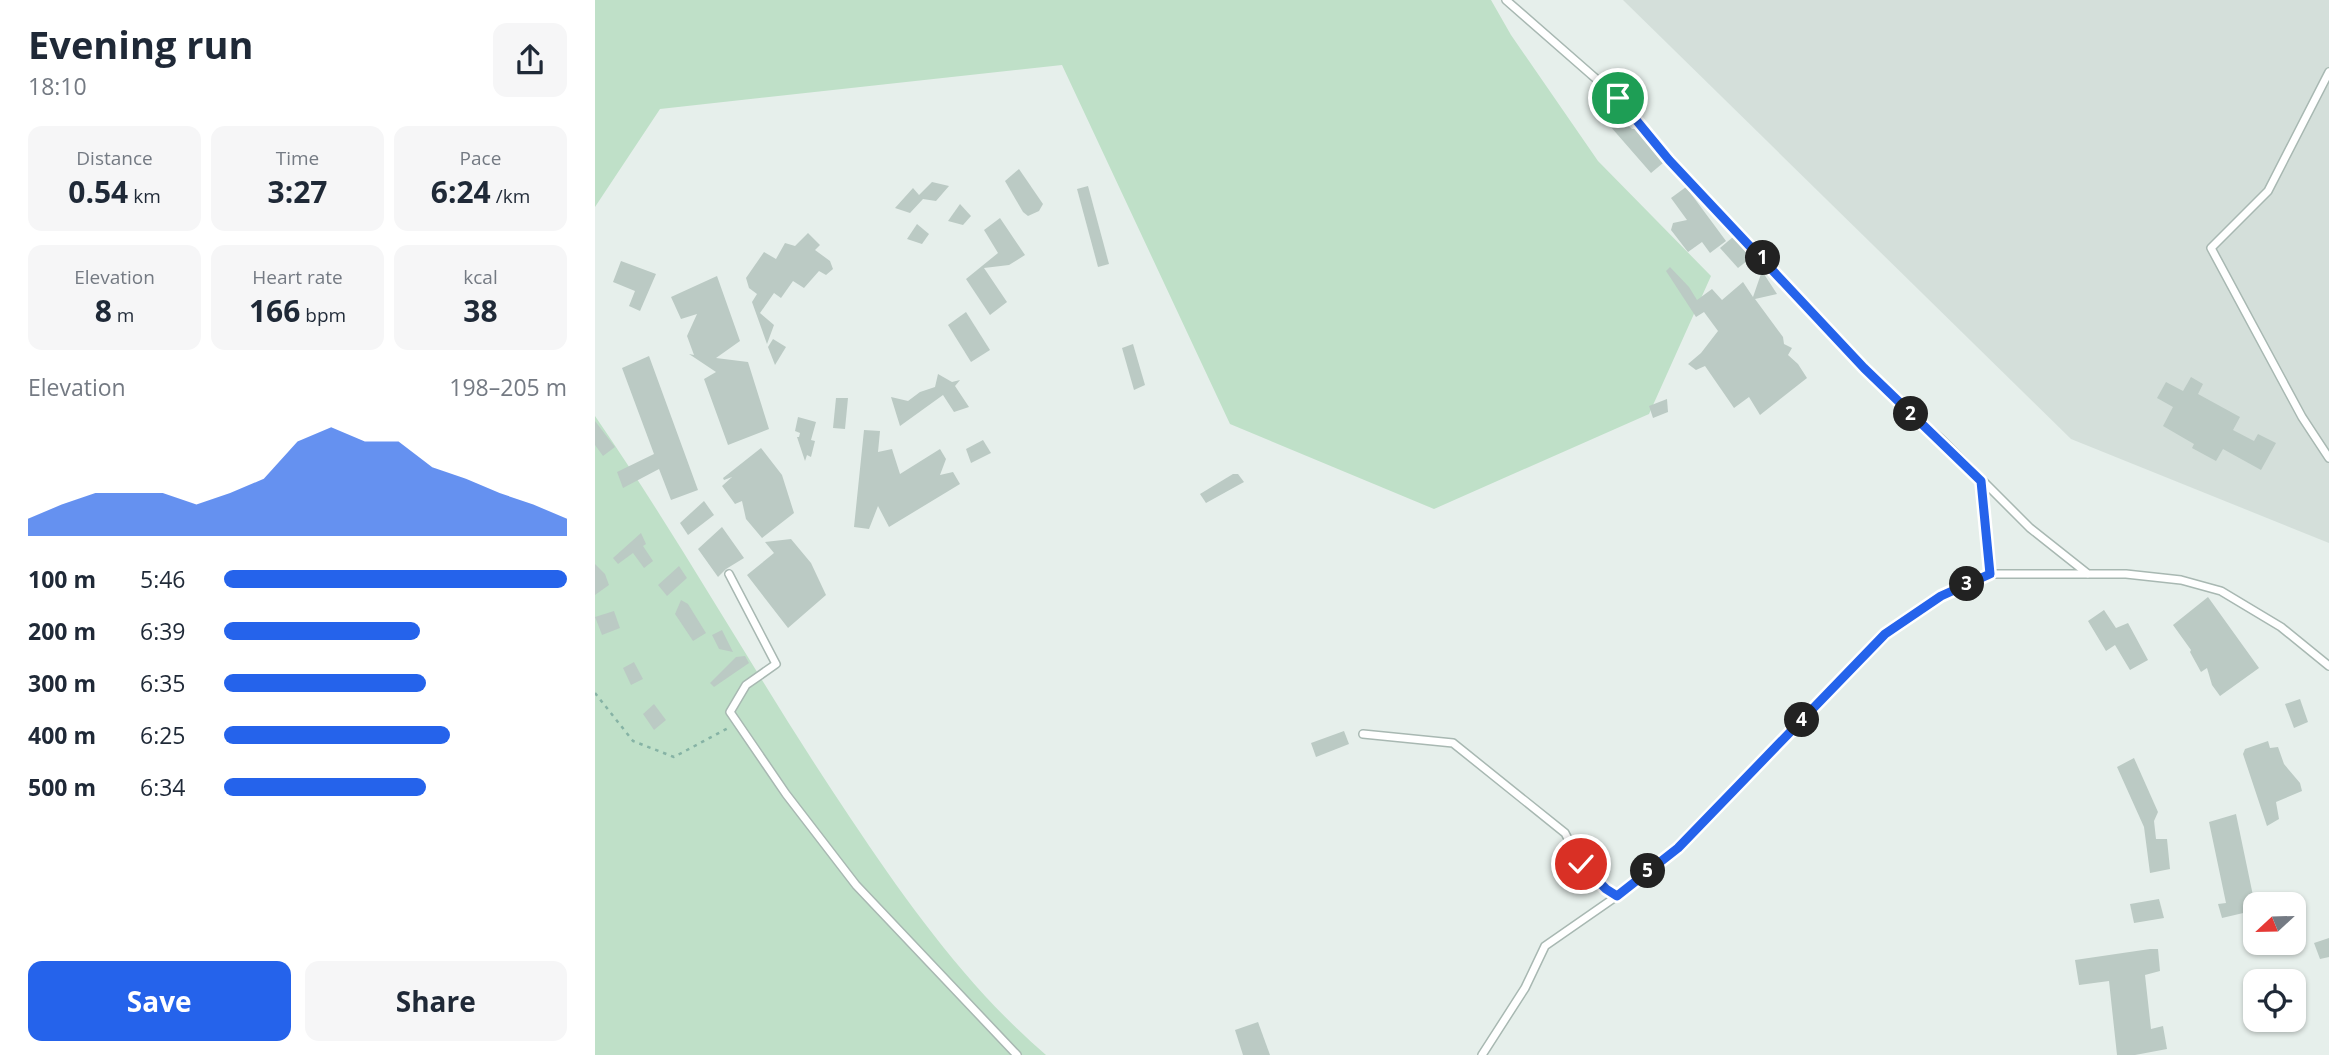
<!DOCTYPE html>
<html lang="en">
<head>
<meta charset="utf-8">
<style>
  :root { --surface:#fff; --page:#f6f6f7; --text:#1f2937; --muted:#747a83; --accent:#2563eb }
  body { margin:0; font-family:"Open Sans",sans-serif; background:var(--page); color:var(--text); height:100vh; display:flex; flex-direction:column; font-size:26px; white-space:nowrap }
  * { box-sizing:border-box; margin:0 }
  p { font-size:23px; color:var(--muted) }
  .icon { flex:none; width:38px; height:38px; fill:none; stroke:currentColor; stroke-width:2; stroke-linecap:round; stroke-linejoin:round }
  .map { position:relative; flex:1; overflow:hidden }
  .drawer { display:flex; flex-direction:column; background:var(--surface); width:595px }
  .drawer>* { flex:none }
  .needle { width:46px; rotate:248deg }
  .fabs { position:absolute; left:1648px; top:892px; display:grid; gap:14px }
  .fabs a { display:grid; place-items:center; width:63px; height:63px; border-radius:14px; background:var(--surface); box-shadow:0 2px 5px #0004; font-size:35px }
  .pin { position:absolute; display:grid; place-items:center; width:60px; height:60px; color:#fff; margin:-30px; border:4px solid #fff; border-radius:50%; box-shadow:0 2px 7px #0007 }
  .km { position:absolute; width:35px; height:35px; margin:-18px; border-radius:50%; background:#222; color:#fff; font-size:19px; line-height:35px; text-align:center }
  .round { display:grid; place-items:center; flex:none; width:74px; height:74px; border-radius:14px; background:var(--page) }
  .headline { display:flex; align-items:center; justify-content:space-between; height:119px; padding:0 28px }
  h1 { font-size:38px; font-weight:700; line-height:52px }
  .stats { display:grid; grid-template-columns:repeat(3,1fr); gap:10px; height:119px; padding:7px 28px }
  .stats div { display:grid; align-content:center; border-radius:14px; background:var(--page); text-align:center }
  .stats b { font-size:30px; font-weight:700 }
  .stats small { font-size:19px; font-weight:400 }
  .stats p { font-size:19px }
  .chart { height:196px; padding:14px 28px }
  .chart p { display:flex; justify-content:space-between }
  .chart svg { width:100%; height:126px; margin-top:7px; fill:var(--accent); opacity:.7 }
  .button { display:flex; gap:14px; margin-top:auto; padding:14px 28px }
  .button a { flex:1; height:80px; border-radius:14px; background:var(--accent); color:#fff; font-size:28px; font-weight:700; line-height:80px; text-align:center }
  .button a+a { background:var(--page); color:var(--text) }
  ul { padding:0 28px; list-style:none; font-size:23px }
  li { display:grid; grid-template-columns:112px 84px 1fr; align-items:center; height:52px }
  li i { height:18px; border-radius:9px; background:var(--accent) }
  main { display:flex; flex:1; min-height:0 }
  .map>svg:first-child { display:block }
  .built { fill:#d4dfda }
  .green { fill:#bfe0c8 }
  .building { fill:#bbcac4 }
  .lines { fill:none; stroke-linecap:round; stroke-linejoin:round }
  .lane-casing { stroke:#a8b8b2; stroke-width:10 }
  .path { stroke:#86b3a5; stroke-width:2.5; stroke-dasharray:3.5 5; stroke-linecap:butt }
  .lane { stroke:#fff; stroke-width:7 }
  .route-casing { stroke:#fff; stroke-width:14 }
  .route { stroke:#2563eb; stroke-width:9 }
</style>
</head>
<body>
<main>
<section class="drawer">
<div class="headline"><div><h1>Evening run</h1><p>18:10</p></div><a class="round"><svg class="icon" aria-label="share" viewBox="0 0 24 24"><path d="M12 15V3M7 8l5-5 5 5M5 13v7h14v-7"/></svg></a></div>
<div class="stats">
<div><p>Distance</p><b>0.54<small> km</small></b></div>
<div><p>Time</p><b>3:27</b></div>
<div><p>Pace</p><b>6:24<small> /km</small></b></div>
</div>
<div class="stats">
<div><p>Elevation</p><b>8<small> m</small></b></div>
<div><p>Heart rate</p><b>166<small> bpm</small></b></div>
<div><p>kcal</p><b>38</b></div>
</div>
<div class="chart"><p><span>Elevation</span>198–205 m</p>
<svg viewBox="0 0 160 44" preserveAspectRatio="none"><path d="M0 44V38L10 33L20 29L30 29L40 29L50 33L60 29L70 24L80 11L90 6L100 11L110 11L120 20L130 24L140 29L150 33L160 38V44z"/></svg>
</div>
<ul>
<li><b>100 m</b>5:46<i style="width:100%"></i></li>
<li><b>200 m</b>6:39<i style="width:57%"></i></li>
<li><b>300 m</b>6:35<i style="width:59%"></i></li>
<li><b>400 m</b>6:25<i style="width:66%"></i></li>
<li><b>500 m</b>6:34<i style="width:59%"></i></li>
</ul>
<div class="button"><a>Save</a><a>Share</a></div>
</section>
<div class="map">
<svg width="1734" height="1055" viewBox="0 0 1734 1055">
  <rect width="100%" height="100%" fill="#e6efeb"/>
  <!-- built -->
  <polygon class="built" points="1028,0 1734,0 1734,543 1476,439"/>
  <!-- green -->
  <g class="green">
    <polygon points="0,0 896,0 916,35 1003,161 1116,276 1054,414 839,509 635,424 467,65 65,109 0,207"/>
    <path d="M0 416C90 547 167 687 256 819 313 904 373 988 451 1055H0Z"/>
  </g>
  <!-- building -->
  <g class="building">
    <polygon points="1025,117 1037,129 1040,129 1068,163 1056,173 1015,126"/>
    <polygon points="424,169 448,204 444,211 433,216 428,212 410,181"/>
    <polygon points="337,182 354,186 341,201 328,199 315,213 300,208 318,188 324,195"/>
    <polygon points="493,186 514,264 503,267 482,189"/>
    <polygon points="1091,187 1131,241 1115,253 1107,242 1093,252 1076,230 1078,223 1092,220 1076,198"/>
    <polygon points="365,204 376,216 368,225 353,221"/>
    <polygon points="405,218 430,255 414,265 389,268 412,302 395,315 371,279 403,253 389,230"/>
    <polygon points="322,224 334,234 327,244 312,239"/>
    <polygon points="213,233 225,245 220,250 235,261 238,269 231,275 224,271 209,288 198,281 186,298 179,293 165,313 179,325 172,344 157,302 162,294 154,288 151,278 169,252 181,259 190,243 200,246"/>
    <polygon points="1138,237 1157,257 1143,268 1125,248"/>
    <polygon points="26,261 61,274 45,311 34,306 40,291 18,282"/>
    <polygon points="1075,267 1094,287 1102,300 1117,289 1127,300 1148,282 1158,297 1167,271 1182,294 1160,299 1188,337 1189,344 1197,348 1193,355 1203,364 1212,378 1165,415 1154,397 1139,408 1110,366 1101,370 1093,364 1106,353 1123,331 1109,312 1101,317 1071,271"/>
    <polygon points="122,276 145,341 121,358 153,362 174,429 133,445 109,379 121,372 94,354 99,355 92,336 102,314 86,319 76,297"/>
    <polygon points="371,312 395,350 376,362 353,325"/>
    <polygon points="178,339 191,347 180,365 173,347"/>
    <polygon points="538,344 550,385 539,390 527,348"/>
    <polygon points="54,356 103,490 76,500 64,469 28,488 22,472 59,454 27,368"/>
    <polygon points="343,374 357,382 365,380 360,386 374,407 359,412 348,395 305,426 296,397 313,401 325,392 340,387"/>
    <polygon points="1596,377 1608,384 1603,394 1645,417 1638,430 1659,441 1663,434 1681,443 1666,470 1628,449 1621,461 1597,448 1599,444 1568,426 1578,407 1562,398 1571,382 1588,391"/>
    <polygon points="241,398 253,398 250,429 238,428"/>
    <polygon points="1072,399 1073,412 1058,418 1054,406"/>
    <polygon points="203,417 221,422 216,440 220,441 216,457 212,455 210,461 202,437 204,437 205,433 200,431"/>
    <polygon points="0,421 20,447 8,456 0,445"/>
    <polygon points="269,430 285,431 283,452 297,449 305,474 345,449 351,459 345,475 358,472 365,484 294,527 283,506 274,529 259,527"/>
    <polygon points="388,440 396,453 376,463 371,449"/>
    <polygon points="166,448 187,475 199,513 167,538 151,519 147,501 140,504 127,486 137,477 129,480 128,478"/>
    <polygon points="638,474 643,474 649,482 611,503 605,494"/>
    <polygon points="109,501 119,515 93,535 85,523"/>
    <polygon points="127,527 149,558 131,569 123,577 103,549"/>
    <polygon points="46,533 51,544 48,546 58,561 49,568 38,553 23,564 18,558"/>
    <polygon points="196,539 216,563 231,595 193,628 152,575 179,553 170,542"/>
    <polygon points="0,564 10,574 14,585 0,595"/>
    <polygon points="84,566 92,578 72,596 63,585"/>
    <polygon points="1613,597 1664,668 1625,696 1617,685 1612,668 1606,672 1595,652 1596,650 1578,625"/>
    <polygon points="86,600 93,604 111,633 98,641 80,614"/>
    <polygon points="1509,610 1521,628 1533,623 1553,660 1535,670 1520,645 1511,651 1493,621"/>
    <polygon points="19,611 25,628 7,635 0,617"/>
    <polygon points="127,630 138,652 124,649 117,635"/>
    <polygon points="150,656 154,663 119,687 115,683 141,657"/>
    <polygon points="39,662 48,679 36,685 28,668"/>
    <polygon points="1705,699 1713,722 1699,728 1690,704"/>
    <polygon points="59,704 71,720 59,730 48,714"/>
    <polygon points="749,731 754,744 721,757 716,743"/>
    <polygon points="1673,741 1675,748 1683,747 1689,764 1705,783 1707,791 1681,802 1684,819 1672,826 1648,754 1650,749"/>
    <polygon points="1539,758 1563,812 1559,821 1561,839 1572,839 1575,869 1555,873 1549,827 1522,767"/>
    <polygon points="1641,814 1661,910 1627,918 1623,904 1631,903 1614,822"/>
    <polygon points="1564,899 1569,918 1539,923 1535,904"/>
    <polygon points="1734,938 1734,957 1725,959 1719,943"/>
    <polygon points="1555,949 1563,949 1565,971 1550,975 1556,1029 1568,1026 1572,1049 1540,1055 1522,1055 1514,981 1484,985 1480,960"/>
    <polygon points="663,1022 675,1055 648,1055 640,1030"/>
  </g>
  <g class="lines">
    <defs>
      <g id="lane">
        <polyline points="911,0 1023,98 1074,160 1269,368 1303,403 1345,438 1435,528 1493,574 1531,574 1586,580 1626,591 1686,627 1734,666"/>
        <polyline points="1734,72 1673,191 1616,248 1707,417 1734,458"/>
        <polyline points="1386,480 1395,574"/>
        <polyline points="134,574 181,664 151,685 135,712 191,794 261,885 422,1055"/>
        <polyline points="768,734 858,743 970,833 986,864 1011,889 1022,896"/>
        <polyline points="887,1055 930,988 950,946 1022,896 1083,848 1290,634 1346,596 1395,574 1492,574"/>
      </g>
    </defs>
    <!-- lane casing -->
    <use href="#lane" class="lane-casing"/>
    <!-- path -->
    <polyline class="path" points="0,693 38,741 79,757 135,727"/>
    <!-- lane -->
    <use href="#lane" class="lane"/>
  </g>
  <g class="lines">
    <defs>
      <polyline id="route" points="986,864 1011,889 1022,896 1083,848 1290,634 1346,596 1395,574 1386,481 1269,368 1074,160 1023,98"/>
    </defs>
    <!-- route casing -->
    <use href="#route" class="route-casing"/>
    <!-- route -->
    <use href="#route" class="route"/>
  </g>
</svg>
<div class="fabs">
<a><svg class="needle" viewBox="-14 -14 28 28"><path d="M0-13l5 13h-10z" fill="#e53935"/><path d="M0 13l5-13h-10z" fill="#747a83"/></svg></a>
<a><svg class="icon" aria-label="locate" viewBox="0 0 24 24"><circle cx="12" cy="12" r="6"/><path d="M12 2v4M12 18v4M2 12h4M18 12h4"/></svg></a>
</div>
<div class="pin" style="left:1023px;top:98px;background:#1e9e55"><svg class="icon" aria-label="arrive" viewBox="0 0 24 24"><path d="M6 21V4h12l-3 4 3 4H6"/></svg></div>
<div class="pin" style="left:986px;top:864px;background:#d93025"><svg class="icon" aria-label="check" viewBox="0 0 24 24"><path d="M5 12l5 5 9-10"/></svg></div>
<b class="km" style="left:1168px;top:258px">1</b>
<b class="km" style="left:1316px;top:414px">2</b>
<b class="km" style="left:1372px;top:584px">3</b>
<b class="km" style="left:1207px;top:720px">4</b>
<b class="km" style="left:1053px;top:871px">5</b>
</div>
</main>
</body>
</html>
